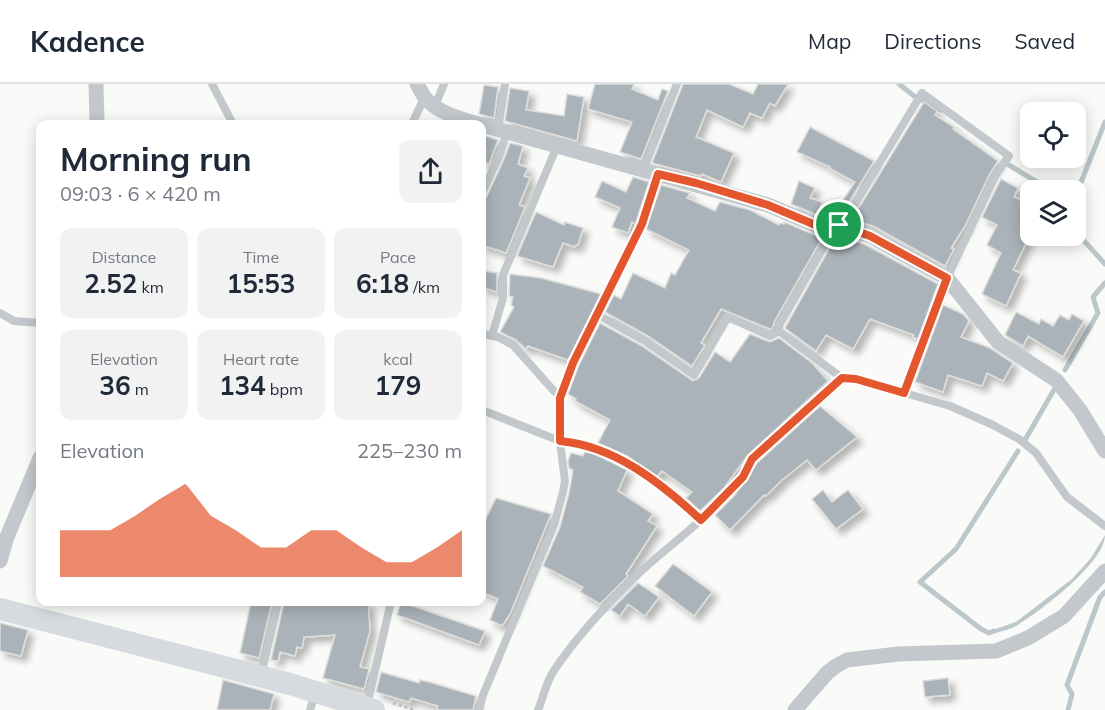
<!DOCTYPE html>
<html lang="en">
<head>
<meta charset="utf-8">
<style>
  :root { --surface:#fff; --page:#f2f2f3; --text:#1f2937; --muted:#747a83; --line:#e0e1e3; --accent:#e4572e }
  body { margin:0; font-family:Mulish,sans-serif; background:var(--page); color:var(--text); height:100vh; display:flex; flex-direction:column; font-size:22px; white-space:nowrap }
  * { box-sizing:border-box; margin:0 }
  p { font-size:20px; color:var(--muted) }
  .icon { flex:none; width:33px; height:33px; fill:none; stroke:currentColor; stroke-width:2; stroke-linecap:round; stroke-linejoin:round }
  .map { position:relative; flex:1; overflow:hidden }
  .sheet { position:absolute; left:36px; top:36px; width:450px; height:486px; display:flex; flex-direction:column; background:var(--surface); border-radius:12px; box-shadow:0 3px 15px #0003 }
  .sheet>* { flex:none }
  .fabs { position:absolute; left:1020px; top:18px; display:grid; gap:12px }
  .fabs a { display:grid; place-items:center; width:66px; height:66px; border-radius:12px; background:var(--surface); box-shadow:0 3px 15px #0003; font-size:30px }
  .pin { position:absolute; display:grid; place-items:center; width:51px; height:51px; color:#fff; margin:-26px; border:3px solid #fff; border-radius:50%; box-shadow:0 2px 6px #0007 }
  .round { display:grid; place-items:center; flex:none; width:63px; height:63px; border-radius:12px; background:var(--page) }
  .headline { display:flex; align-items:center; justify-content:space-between; height:102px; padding:0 24px }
  h1 { font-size:33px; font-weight:700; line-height:45px }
  .stats { display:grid; grid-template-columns:repeat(3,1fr); gap:9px; height:102px; padding:6px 24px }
  .stats div { display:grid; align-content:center; border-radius:12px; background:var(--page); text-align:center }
  .stats b { font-size:26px; font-weight:700 }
  .stats small { font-size:16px; font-weight:400 }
  .stats p { font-size:16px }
  .chart { height:168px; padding:12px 24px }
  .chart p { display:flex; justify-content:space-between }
  .chart svg { width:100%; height:108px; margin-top:6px; fill:var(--accent); opacity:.7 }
  header { display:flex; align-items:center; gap:36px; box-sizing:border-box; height:84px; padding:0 30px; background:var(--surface); border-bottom:2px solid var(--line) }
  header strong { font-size:28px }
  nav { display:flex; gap:33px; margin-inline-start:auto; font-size:21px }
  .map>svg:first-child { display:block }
  .water { fill:#bbc7cb }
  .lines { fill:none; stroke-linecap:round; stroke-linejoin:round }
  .stream { stroke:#bbc7cb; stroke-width:5 }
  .building { fill:#aab3b9; stroke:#dcdcda; stroke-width:1.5; filter:url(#shadow) }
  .path { stroke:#bbbfc2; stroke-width:3; stroke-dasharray:3 3; stroke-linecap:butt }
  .lane { stroke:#c3c8cc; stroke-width:8 }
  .street { stroke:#c3c8cc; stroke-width:15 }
  .secondary { stroke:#d6dbdf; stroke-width:22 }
  .route-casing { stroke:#fff; stroke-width:12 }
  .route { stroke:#e4572e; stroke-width:8 }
</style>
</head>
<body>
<header>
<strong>Kadence</strong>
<nav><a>Map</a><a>Directions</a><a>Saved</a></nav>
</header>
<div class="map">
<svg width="1105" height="626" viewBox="0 0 1105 626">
  <defs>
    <filter id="shadow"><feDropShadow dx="5.5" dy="5.5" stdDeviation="3" flood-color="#0004"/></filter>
  </defs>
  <rect width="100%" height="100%" fill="#fafaf8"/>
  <!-- water -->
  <path class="water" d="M1105 451C1105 478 1042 526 1019 540 1011 546 998 548 988 551L987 548 1016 538 1072 495 1091 474Z"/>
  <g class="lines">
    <!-- stream -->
    <g class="stream">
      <polyline points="899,0 914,12 941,26"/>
      <polyline points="1009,81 1050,106"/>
      <polyline points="1076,111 1105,38"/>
      <polyline points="1076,148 1105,180"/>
      <polyline points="1065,286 1098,229 1093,213 1105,199"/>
      <polyline points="1025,356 1055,304"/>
      <polyline points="994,547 989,549 981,545 920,498 956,465 1018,367"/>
      <polyline points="1068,626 1072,610 1067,601 1100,513 1105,508"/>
    </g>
  </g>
  <!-- building -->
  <g class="building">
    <polygon points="595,0 634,0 632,5 658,16 662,5 668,7 641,75 620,68 632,38 588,25"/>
    <polygon points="683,0 729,0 753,10 758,0 788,0 775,22 770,19 762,34 750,29 743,43 707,26 696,53 734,69 721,98 702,90 701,92 652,79"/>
    <polygon points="484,1 498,3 494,34 479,30"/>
    <polygon points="510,4 529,7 526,26 564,32 567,10 584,13 577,57 505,37"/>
    <polygon points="924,18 937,27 935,31 954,43 953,45 998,77 990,89 965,142 951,164 954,165 945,182 875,143 852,135"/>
    <polygon points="810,43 874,77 848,120 843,116 855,98 829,84 830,83 797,68"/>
    <polygon points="482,51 498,56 489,80 482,77 486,67 482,65"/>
    <polygon points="510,59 523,62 518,80 528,84 524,92 530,94 519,121 525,123 506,169 482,161 482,115 485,115 487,112 504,75"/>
    <polygon points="633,93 649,98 636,138 635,140 632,138 628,149 612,143 620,124 595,113 602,97 626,108"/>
    <polygon points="1001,95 1018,104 1014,113 1030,121 1030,151 1013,186 1021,189 1006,222 982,210 1001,169 987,161 997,141 982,133"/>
    <polygon points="799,97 815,104 810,114 822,118 817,131 791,120"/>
    <polygon points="661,101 690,109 687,114 715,127 720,118 750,126 779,141 780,139 784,140 784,138 822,154 774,238 773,243 770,245 721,225 701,259 705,261 692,282 648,252 605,228 614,211 621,215 633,189 665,204 671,189 675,191 689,166 646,145"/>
    <polygon points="536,128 564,141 565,138 583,144 578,161 576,161 575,163 563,159 553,183 517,172"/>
    <polygon points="842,152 866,161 938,200 918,255 913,253 914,251 870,235 853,265 826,251 816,267 785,244 833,158"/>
    <polygon points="482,187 497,189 497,208 482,203"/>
    <polygon points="510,190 541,194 601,210 568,276 528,262 526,265 516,256 500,248 514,223 511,221 513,213 509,212"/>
    <polygon points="943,221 963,230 969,237 961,253 990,264 1013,279 1003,297 987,289 982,302 948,291 943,308 915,298"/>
    <polygon points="1016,228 1039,240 1041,235 1053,242 1060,231 1069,236 1072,230 1084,237 1063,273 1028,252 1023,262 1005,251"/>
    <polygon points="600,239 642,262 693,297 699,294 715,268 730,278 750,250 770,258 779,254 812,279 828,297 748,371 724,404 700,427 686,414 692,408 662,387 657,393 627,372 598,359 610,336 575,317 576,315 568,310 579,281"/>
    <polygon points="820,322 857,353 816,386 807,376 782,396 766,412 764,411 730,446 715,431 734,412 757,379"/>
    <polygon points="585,368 593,369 627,386 618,407 653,430 648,437 657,442 626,490 628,492 600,520 580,508 583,503 543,482 560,443 569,409 573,386 569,384 568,377 571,369 583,372"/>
    <polygon points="823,406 832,418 848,406 863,425 836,445 812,415"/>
    <polygon points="496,414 551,430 510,530 502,542 490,536 498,515 482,508 482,443"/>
    <polygon points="673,480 712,508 694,532 655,502"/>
    <polygon points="638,499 659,513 645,532 628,520 620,532 611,526"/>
    <polygon points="251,518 272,518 259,574 240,569"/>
    <polygon points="284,518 368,518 370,547 360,583 369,585 364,605 323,594 335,551 304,553 302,564 297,563 295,572 280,568 278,577 271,576"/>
    <polygon points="401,518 485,547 479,561 397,531"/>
    <polygon points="0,539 28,546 21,572 0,567"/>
    <polygon points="381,588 419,599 420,596 429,598 476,612 473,626 437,626 438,622 411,614 409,618 376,608"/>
    <polygon points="948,594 950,611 925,613 923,597"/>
    <polygon points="223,596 274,610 270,626 217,626"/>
  </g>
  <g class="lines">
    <!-- path -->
    <polyline class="path" points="393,619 415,626"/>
    <!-- lane -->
    <g class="lane">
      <polyline points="212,0 233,40"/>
      <polyline points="435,22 444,0"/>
      <polyline points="412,40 425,12"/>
      <polyline points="498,45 505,0"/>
      <polyline points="643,86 677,0"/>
      <polyline points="482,109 499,73 507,48"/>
      <polyline points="839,141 850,128 922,9 1009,72 995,92 947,194 904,309"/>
      <polyline points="832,148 779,241 779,247 842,294 856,295 950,322 991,340 1019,355 1036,369 1067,413 1105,442"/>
      <polyline points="0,229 14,237 40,239"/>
      <polyline points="598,231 645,257 694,291 728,233 770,252 779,247"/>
      <polyline points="482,250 498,253 513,261 554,307 561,312"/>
      <polyline points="492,252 503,214 503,191 557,62"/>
      <polyline points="482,326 560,357 591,362 624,377 676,413 701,436"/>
      <polyline points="261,591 278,518"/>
      <polyline points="367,621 391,518"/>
      <polyline points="310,626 315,610"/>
      <polyline points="479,626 483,611 554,441 563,408 565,397 559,350 560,314 573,279 642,140 658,90"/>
      <path d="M538 626C543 614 546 599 553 588 576 553 607 520 637 491 676 454 727 423 752 375L842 294"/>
    </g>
    <!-- street -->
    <g class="street">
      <polyline points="96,0 97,40"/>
      <path d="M417 0C420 5 423 12 427 16 439 29 463 36 479 40"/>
      <polyline points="482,41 768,121 832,148 839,141 870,152 947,194 998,258 1056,296 1080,326 1105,367"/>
      <polyline points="0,477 7,453 40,374"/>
      <polyline points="795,626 827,589 836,582 847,576 898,570 996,567 1028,554 1064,532 1105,487"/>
    </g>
    <!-- secondary -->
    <polyline class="secondary" points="0,525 290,600 374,626"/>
  </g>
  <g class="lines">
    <defs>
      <path id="route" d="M658 90 696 99 768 121 832 148 839 141 870 152 947 194 904 309 856 295 842 294 752 375 743 393 701 436C661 399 615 362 560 357V314L573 279 642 140Z"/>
    </defs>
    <!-- route casing -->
    <use href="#route" class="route-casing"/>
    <!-- route -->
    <use href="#route" class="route"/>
  </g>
</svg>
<div class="fabs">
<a><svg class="icon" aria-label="locate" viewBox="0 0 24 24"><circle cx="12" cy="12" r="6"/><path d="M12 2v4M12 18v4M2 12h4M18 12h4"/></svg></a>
<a><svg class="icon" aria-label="layers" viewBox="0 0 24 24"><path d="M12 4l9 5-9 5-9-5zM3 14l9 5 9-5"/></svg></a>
</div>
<div class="pin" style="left:839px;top:141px;background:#1e9e55"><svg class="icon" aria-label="arrive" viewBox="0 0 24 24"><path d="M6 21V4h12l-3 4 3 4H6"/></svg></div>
<section class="sheet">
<div class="headline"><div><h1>Morning run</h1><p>09:03 · 6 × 420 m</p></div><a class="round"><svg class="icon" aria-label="share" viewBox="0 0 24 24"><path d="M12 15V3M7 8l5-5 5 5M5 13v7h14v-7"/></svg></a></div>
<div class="stats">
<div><p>Distance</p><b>2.52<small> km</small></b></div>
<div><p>Time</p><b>15:53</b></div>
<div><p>Pace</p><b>6:18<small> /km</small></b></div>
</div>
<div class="stats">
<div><p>Elevation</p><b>36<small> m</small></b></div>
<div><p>Heart rate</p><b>134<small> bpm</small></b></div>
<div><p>kcal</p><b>179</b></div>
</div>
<div class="chart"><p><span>Elevation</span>225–230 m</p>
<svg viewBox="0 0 160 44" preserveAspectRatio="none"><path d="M0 44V25L10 25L20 25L30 19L40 12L50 6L60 19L70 25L80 32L90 32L100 25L110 25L120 32L130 38L140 38L150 32L160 25V44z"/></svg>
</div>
</section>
</div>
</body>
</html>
